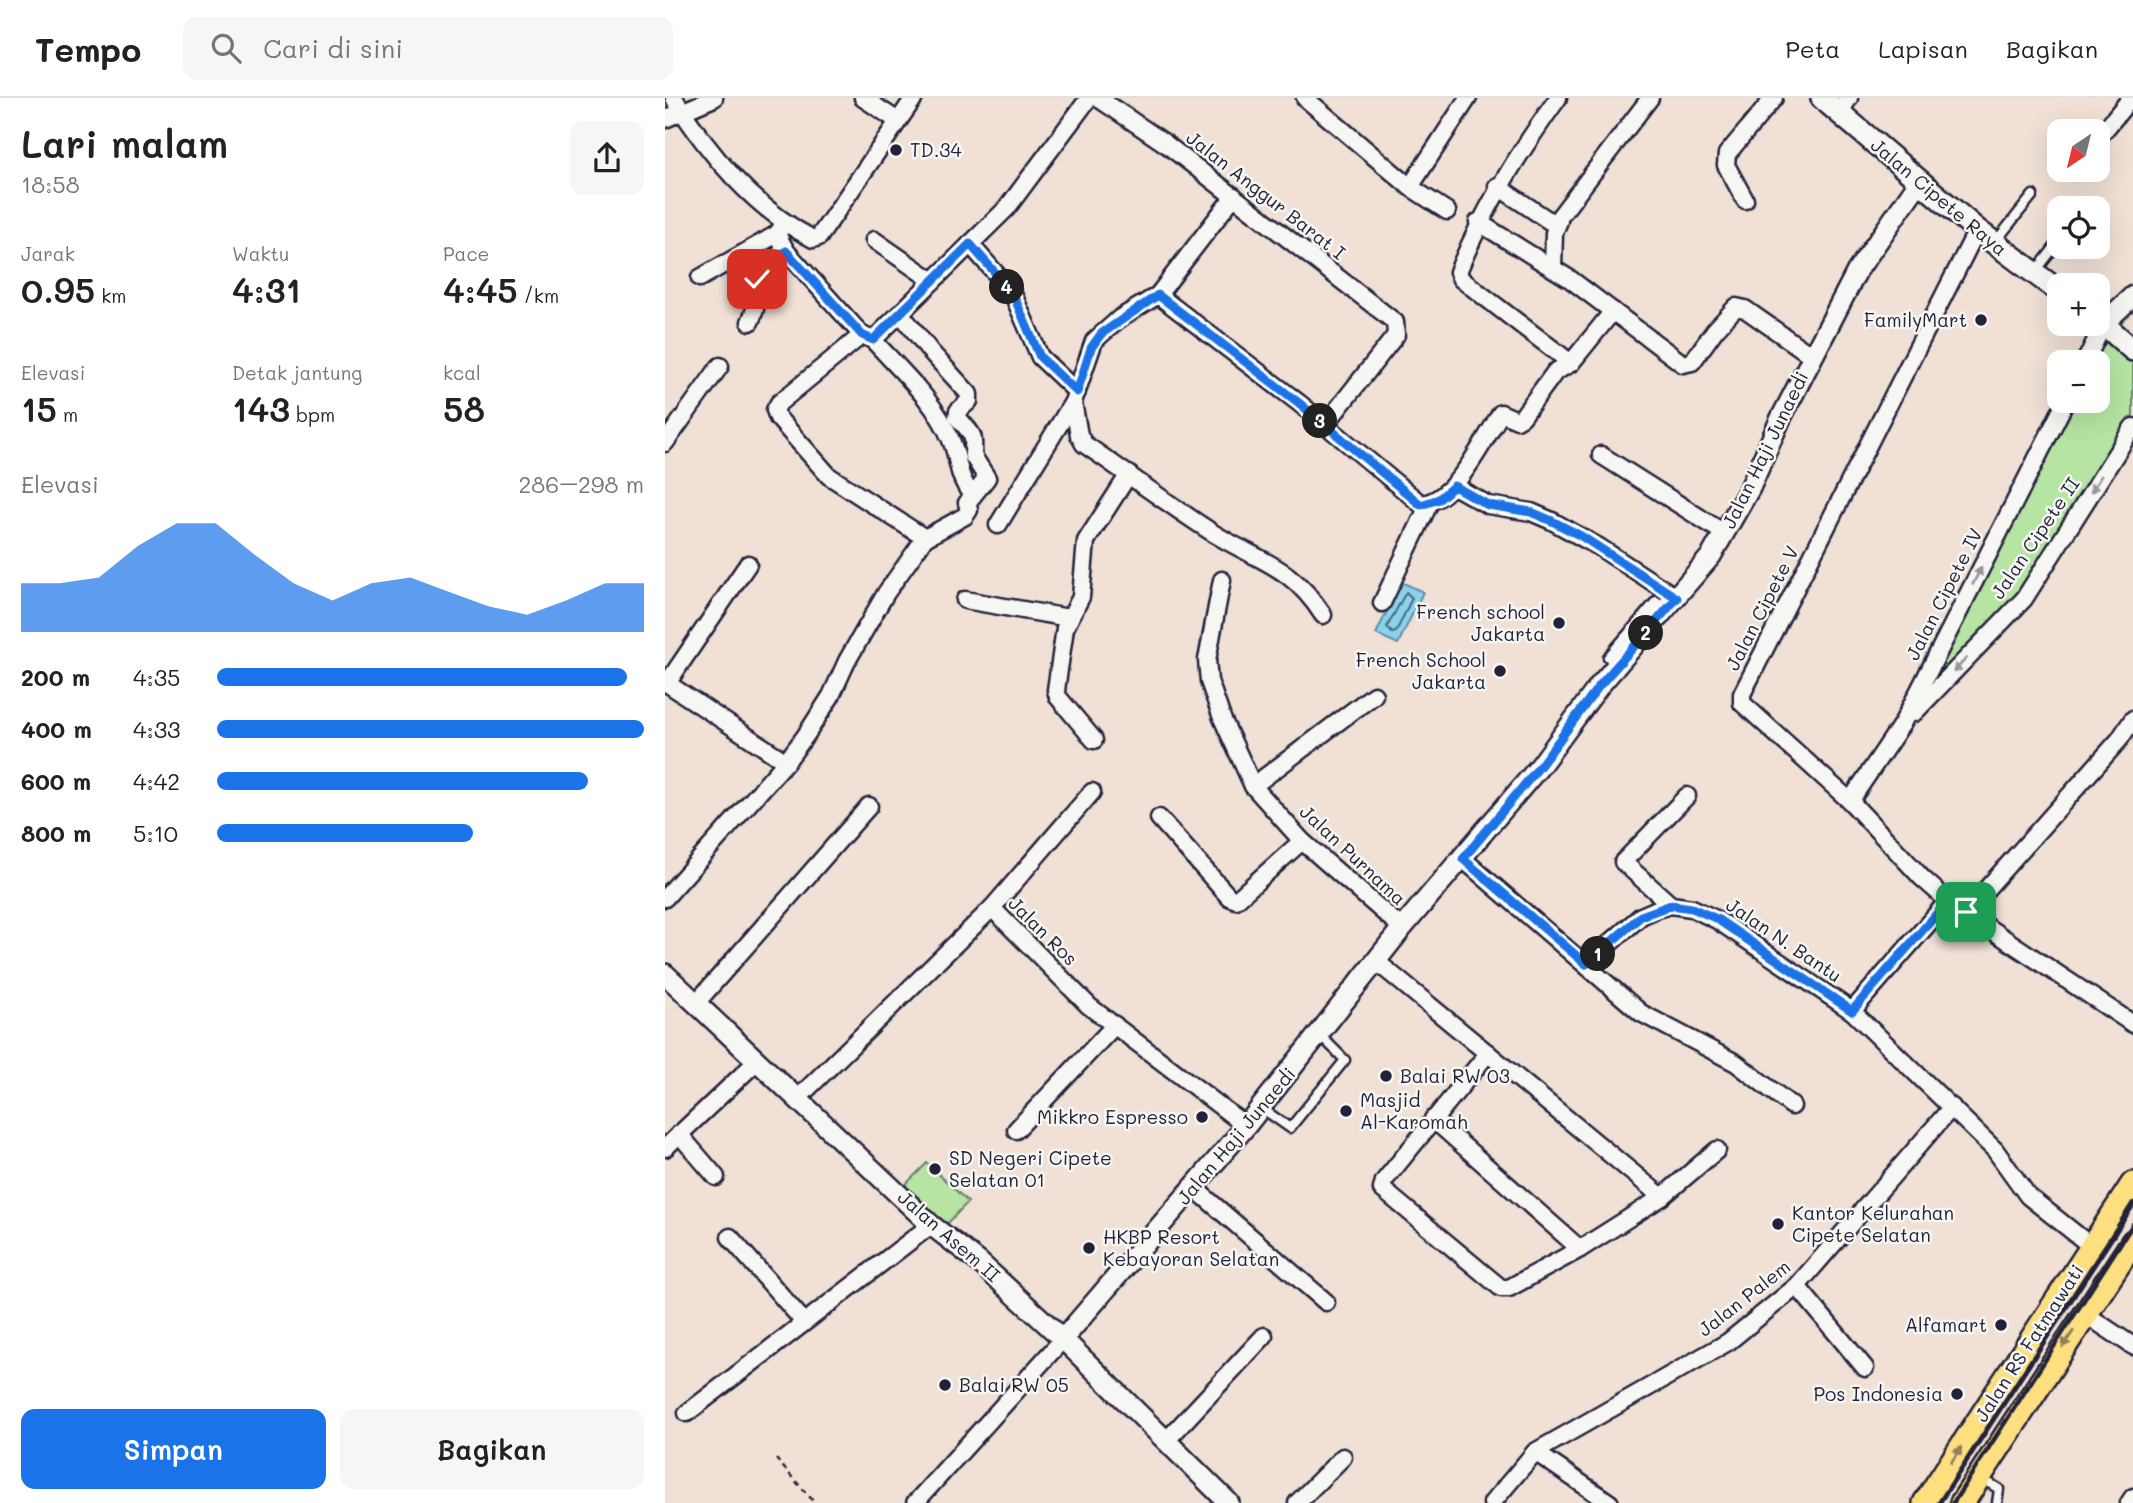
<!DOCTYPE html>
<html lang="id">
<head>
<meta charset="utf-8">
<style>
  :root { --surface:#fff; --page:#f6f6f6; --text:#222; --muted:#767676; --line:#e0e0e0; --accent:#1a73e8 }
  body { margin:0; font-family:Mali,sans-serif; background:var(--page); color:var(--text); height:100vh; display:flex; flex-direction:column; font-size:26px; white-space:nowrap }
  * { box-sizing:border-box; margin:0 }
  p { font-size:23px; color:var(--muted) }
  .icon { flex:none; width:38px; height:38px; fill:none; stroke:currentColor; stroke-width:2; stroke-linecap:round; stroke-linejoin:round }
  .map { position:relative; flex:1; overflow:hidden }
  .drawer { display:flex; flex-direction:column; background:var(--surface); width:665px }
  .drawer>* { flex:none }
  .needle { width:46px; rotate:215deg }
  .tools { position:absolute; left:1382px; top:21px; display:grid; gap:14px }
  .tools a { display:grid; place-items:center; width:63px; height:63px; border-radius:14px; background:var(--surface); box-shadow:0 7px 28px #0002; font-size:35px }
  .pin { position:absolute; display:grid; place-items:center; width:60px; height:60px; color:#fff; margin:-30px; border-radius:14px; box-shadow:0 4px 10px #0006 }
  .km { position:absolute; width:35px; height:35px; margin:-18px; border-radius:50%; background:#222; color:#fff; font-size:19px; line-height:35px; text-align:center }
  .round { display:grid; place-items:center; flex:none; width:74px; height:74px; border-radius:14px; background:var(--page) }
  .headline { display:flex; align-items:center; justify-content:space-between; height:119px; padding:0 21px }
  h1 { font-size:38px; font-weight:600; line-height:52px }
  .metrics { display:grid; grid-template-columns:repeat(3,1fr); gap:10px; height:119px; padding:7px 21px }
  .metrics div { display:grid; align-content:center }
  .metrics b { font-size:35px; font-weight:600 }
  .metrics small { font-size:19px; font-weight:400 }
  .metrics p { font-size:19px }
  .chart { height:196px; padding:14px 21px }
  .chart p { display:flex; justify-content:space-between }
  .chart svg { width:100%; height:126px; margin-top:7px; fill:var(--accent); opacity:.7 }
  .button { display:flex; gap:14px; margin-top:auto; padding:14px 21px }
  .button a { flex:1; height:80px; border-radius:14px; background:var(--accent); color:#fff; font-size:28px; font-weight:600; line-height:80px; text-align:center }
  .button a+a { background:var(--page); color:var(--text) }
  ul { padding:0 21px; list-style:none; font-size:23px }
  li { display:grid; grid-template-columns:112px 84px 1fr; align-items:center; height:52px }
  li i { height:18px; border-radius:9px; background:var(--accent) }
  header { display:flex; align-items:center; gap:42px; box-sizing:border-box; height:98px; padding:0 35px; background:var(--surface); border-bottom:2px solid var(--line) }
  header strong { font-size:33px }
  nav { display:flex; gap:38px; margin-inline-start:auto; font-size:24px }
  .search { width:490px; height:63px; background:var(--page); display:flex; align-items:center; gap:18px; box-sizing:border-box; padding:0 24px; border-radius:14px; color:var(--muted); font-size:26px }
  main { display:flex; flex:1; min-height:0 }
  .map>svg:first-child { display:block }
  .green { fill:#b6e4a3; stroke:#6c836f; stroke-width:2 }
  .water { fill:#8bd2ec; stroke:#618ca5; stroke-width:2 }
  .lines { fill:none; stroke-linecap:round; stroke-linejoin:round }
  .shore { stroke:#4c6882; stroke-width:2 }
  .service-casing { stroke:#22223b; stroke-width:13 }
  .minor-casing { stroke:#22223b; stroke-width:21 }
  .tertiary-casing { stroke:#22223b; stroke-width:24 }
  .secondary-casing { stroke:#22223b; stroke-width:26 }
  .primary-casing { stroke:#22223b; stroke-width:28 }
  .path { stroke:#22223b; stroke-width:2.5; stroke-dasharray:5 5; stroke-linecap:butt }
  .service { stroke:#f6f6f2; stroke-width:8 }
  .minor { stroke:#f6f6f2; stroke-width:16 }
  .tertiary { stroke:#f6f6f2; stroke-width:19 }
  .secondary { stroke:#f6f6f2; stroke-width:21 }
  .primary { stroke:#fddf80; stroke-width:23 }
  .rail { stroke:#22223b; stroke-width:4.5 }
  .oneway { fill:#9797a0 }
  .oneway2 { fill:#90805e }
  .route-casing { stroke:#fff; stroke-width:14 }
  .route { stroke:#1a73e8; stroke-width:9 }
  .poi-dot { fill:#22223b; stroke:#f6f6f2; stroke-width:2.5 }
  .labels { text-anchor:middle; stroke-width:5; stroke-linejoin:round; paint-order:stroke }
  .poi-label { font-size:19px; fill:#22223b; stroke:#f6f6f2; text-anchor:start }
  .street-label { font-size:19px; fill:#22223b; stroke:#f6f6f2 }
</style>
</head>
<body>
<header>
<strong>Tempo</strong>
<div class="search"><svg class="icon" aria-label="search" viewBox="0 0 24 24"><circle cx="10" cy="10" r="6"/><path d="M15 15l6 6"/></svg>Cari di sini</div>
<nav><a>Peta</a><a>Lapisan</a><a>Bagikan</a></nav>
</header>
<main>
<section class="drawer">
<div class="headline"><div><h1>Lari malam</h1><p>18:58</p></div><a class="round"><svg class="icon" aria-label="share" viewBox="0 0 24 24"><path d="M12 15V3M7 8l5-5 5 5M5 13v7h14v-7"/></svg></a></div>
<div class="metrics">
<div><p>Jarak</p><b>0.95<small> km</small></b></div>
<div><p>Waktu</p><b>4:31</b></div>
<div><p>Pace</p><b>4:45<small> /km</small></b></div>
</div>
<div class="metrics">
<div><p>Elevasi</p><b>15<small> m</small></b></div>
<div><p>Detak jantung</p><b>143<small> bpm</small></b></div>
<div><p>kcal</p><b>58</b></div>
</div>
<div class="chart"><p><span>Elevasi</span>286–298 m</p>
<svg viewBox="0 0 160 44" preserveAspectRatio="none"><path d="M0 44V27L10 27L20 25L30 14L40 6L50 6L60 17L70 27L80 33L90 27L100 25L110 30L120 35L130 38L140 33L150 27L160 27V44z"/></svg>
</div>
<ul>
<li><b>200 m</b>4:35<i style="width:96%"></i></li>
<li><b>400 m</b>4:33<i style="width:100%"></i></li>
<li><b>600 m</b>4:42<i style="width:87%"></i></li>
<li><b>800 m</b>5:10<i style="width:60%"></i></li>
</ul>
<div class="button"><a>Simpan</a><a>Bagikan</a></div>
</section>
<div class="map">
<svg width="1468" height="1405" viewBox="0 0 1468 1405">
  <rect width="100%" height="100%" fill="#f0e0d6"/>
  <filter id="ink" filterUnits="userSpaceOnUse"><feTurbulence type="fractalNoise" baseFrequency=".0143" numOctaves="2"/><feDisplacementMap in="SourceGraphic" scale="14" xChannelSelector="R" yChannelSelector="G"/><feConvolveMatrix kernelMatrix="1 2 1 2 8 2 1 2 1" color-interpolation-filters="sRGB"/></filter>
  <g filter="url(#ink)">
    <!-- green -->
    <g class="green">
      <polygon points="1438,231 1468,261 1468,317 1359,491 1258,597 1403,303 1433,303 1433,264 1421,264"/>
      <polygon points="262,1065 303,1104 281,1127 240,1087"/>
    </g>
    <!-- water -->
    <polygon class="water" points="736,484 758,494 733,546 711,536"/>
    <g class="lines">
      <!-- shore -->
      <polygon class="shore" points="741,494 747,500 731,534 727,535 722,529"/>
      <defs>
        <g id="service">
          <polyline points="1331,143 1368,97"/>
          <polyline points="1371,173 1395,142"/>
          <polyline points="952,567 943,559 991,503 1002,509"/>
          <polyline points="595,1009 625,1030 680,962 655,937"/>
          <polyline points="1316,1380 1334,1391 1332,1405"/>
        </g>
        <g id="minor">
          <path d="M9 0C43 56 90 111 148 141L154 139 249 0"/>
          <polyline points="198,0 233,23"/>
          <polyline points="433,0 501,46 730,224 731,237 660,327"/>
          <polyline points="640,0 745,89 782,113"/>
          <path d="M893 0C853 56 819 110 793 174L796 181 906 265"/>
          <polyline points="1174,15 1184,0"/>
          <polyline points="0,21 49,0"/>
          <polyline points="1433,40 1466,0"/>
          <polyline points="832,88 889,126 985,0"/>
          <polyline points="745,89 803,0"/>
          <path d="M569 98 493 197 455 220 429 243 408 304 414 337 419 346C462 375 504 407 548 435 595 464 626 467 658 517"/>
          <polyline points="1080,102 1061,67 1062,56 1109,0"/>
          <polyline points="813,124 905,181 1018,266 1027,264 1050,232 1071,209 1080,211 1147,258"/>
          <path d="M119 126 112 136 121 153 197 237 208 242C235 272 271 304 286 342 296 366 290 373 307 398"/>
          <polyline points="1312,132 1077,596 1077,605 1185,703 1257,780 1283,803 1468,926"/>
          <polyline points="209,142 268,183"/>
          <polyline points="305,146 347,194 375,259 412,294"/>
          <polyline points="888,170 889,135 894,123"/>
          <polyline points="35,180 112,136"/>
          <path d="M493 197 634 305 756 406C790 404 819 341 836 315L852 322 857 319 890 274 906 265 948 213"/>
          <path d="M85 224C104 184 75 179 121 153"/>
          <polyline points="197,237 114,305 110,312 113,320 164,378 260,440"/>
          <polyline points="208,242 342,110 424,0"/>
          <polyline points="1420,264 1439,225"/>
          <polyline points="0,345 55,268"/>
          <polyline points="936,357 1059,435"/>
          <polyline points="789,388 823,407 866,414 887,423 934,449 1012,500"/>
          <polyline points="333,427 408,304"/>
          <polyline points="557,482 542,562 544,583 557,620 588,688 637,743 737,830"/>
          <polyline points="300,502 404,520"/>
          <polyline points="717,505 764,406"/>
          <polyline points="0,584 121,664"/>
          <polyline points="3,584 83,466"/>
          <polyline points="1249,615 1359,501 1468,329"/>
          <polyline points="429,642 393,599 391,592 400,530 416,499 421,443 464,376"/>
          <polyline points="588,688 709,597"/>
          <polyline points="1185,703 1237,626 1401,303"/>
          <polyline points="494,720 564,799 571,802 637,743"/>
          <polyline points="798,761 976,915 1071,965 1127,1008"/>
          <path d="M0 800 121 664 141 637 166 598 182 563 221 495 260 440 300 418 304 412 302 405 322 380 308 358C309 335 309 338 292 319L293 313 304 303V296L265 253 236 216"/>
          <polyline points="1006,807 958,764 1022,698"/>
          <polyline points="327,810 424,908 581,1028"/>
          <polyline points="1301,814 1454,642 1468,621"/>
          <polyline points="712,864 997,1099"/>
          <polyline points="921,866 976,818 992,811 1006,807 1027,810 1052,822 1187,913 1330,1052 1363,1098 1426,1148"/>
          <polyline points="32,904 204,708"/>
          <polyline points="1187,913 1283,803"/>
          <polyline points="823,955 719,1083 717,1091 836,1190 844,1190 915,1151 997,1099 1052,1052"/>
          <polyline points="132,1001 327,810 427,694"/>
          <polyline points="768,1021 915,1151"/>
          <polyline points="351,1032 450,927"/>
          <polyline points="14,1036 51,1079"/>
          <polyline points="0,1050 92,963"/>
          <polyline points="528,1089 661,1204"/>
          <polyline points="65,1139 139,1224"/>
          <polyline points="1132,1188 1200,1270"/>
          <polyline points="1420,1216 1468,1248"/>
          <polyline points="22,1315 266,1127"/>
          <polyline points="501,1343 599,1238"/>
          <polyline points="870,1354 945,1405"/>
          <polyline points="250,1405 398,1241"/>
          <polyline points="632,1405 678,1359"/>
          <polyline points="827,1405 870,1354 1063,1244 1132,1188 1287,1009"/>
          <polyline points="1464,1405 1468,1399"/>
        </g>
        <g id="tertiary">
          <polyline points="1439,225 1468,198"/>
          <polyline points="0,876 266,1127 314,1164 398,1241 564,1405"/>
          <polyline points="398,1241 581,1028 737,830 875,668 934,588 1046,458 1085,390 1115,322 1192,173 1254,84"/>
        </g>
        <g id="secondary">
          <polyline points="1157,0 1312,132 1395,194"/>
          <polyline points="1433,221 1468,252"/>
        </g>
        <g id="primary">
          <polyline points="1260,1405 1468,1086"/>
          <polyline points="1297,1405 1468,1144"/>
        </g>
      </defs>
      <!-- service casing -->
      <use href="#service" class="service-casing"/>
      <!-- minor casing -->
      <use href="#minor" class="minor-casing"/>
      <!-- tertiary casing -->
      <use href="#tertiary" class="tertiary-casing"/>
      <!-- secondary casing -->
      <use href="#secondary" class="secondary-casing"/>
      <!-- primary casing -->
      <use href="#primary" class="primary-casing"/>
      <!-- path -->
      <polyline class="path" points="111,1361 150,1405"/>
      <!-- service -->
      <use href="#service" class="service"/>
      <!-- minor -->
      <use href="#minor" class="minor"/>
      <!-- tertiary -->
      <use href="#tertiary" class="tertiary"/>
      <!-- secondary -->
      <use href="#secondary" class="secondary"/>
      <!-- primary -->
      <use href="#primary" class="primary"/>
      <!-- rail -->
      <g class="rail">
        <polyline points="1274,1405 1468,1105"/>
        <polyline points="1288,1405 1468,1126"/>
      </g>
    </g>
    <!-- one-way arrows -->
    <defs><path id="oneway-solid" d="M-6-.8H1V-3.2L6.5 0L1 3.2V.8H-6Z" transform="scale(1.75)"/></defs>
    <g class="oneway">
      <use href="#oneway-solid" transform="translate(1431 386) rotate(122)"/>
      <use href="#oneway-solid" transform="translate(1312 478) rotate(-63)"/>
      <use href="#oneway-solid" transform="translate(1295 567) rotate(134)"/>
    </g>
    <g class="oneway2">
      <use href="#oneway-solid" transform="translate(1403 1241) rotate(124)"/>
      <use href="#oneway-solid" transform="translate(1291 1357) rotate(-57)"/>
    </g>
  </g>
  <g class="lines" filter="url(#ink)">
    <defs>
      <polyline id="route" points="92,181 101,165 121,153 197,237 208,242 305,146 347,194 375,259 412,294 426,250 436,236 493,197 634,305 756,407 774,401 789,388 823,407 866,414 887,423 916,438 1012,500 934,588 875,668 798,761 921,866 976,818 1006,807 1027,810 1052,821 1187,913 1283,803 1301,814"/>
    </defs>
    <!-- route casing -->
    <use href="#route" class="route-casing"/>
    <!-- route -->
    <use href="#route" class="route"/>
  </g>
  <!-- markers -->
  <g class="poi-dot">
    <circle cx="231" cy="52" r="7"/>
    <circle cx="1316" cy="222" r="7"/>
    <circle cx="894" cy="525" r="7"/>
    <circle cx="835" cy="573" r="7"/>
    <circle cx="721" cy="978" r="7"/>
    <circle cx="681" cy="1013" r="7"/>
    <circle cx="537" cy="1019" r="7"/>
    <circle cx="270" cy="1071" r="7"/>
    <circle cx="1113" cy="1126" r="7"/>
    <circle cx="424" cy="1150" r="7"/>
    <circle cx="1336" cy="1227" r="7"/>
    <circle cx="280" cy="1287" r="7"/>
    <circle cx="1292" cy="1296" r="7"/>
  </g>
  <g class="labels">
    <!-- poi labels -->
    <g class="poi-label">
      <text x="245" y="59">TD.34</text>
      <text x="1302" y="229" text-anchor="end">FamilyMart</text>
      <text x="880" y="521" text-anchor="end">French school<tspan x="880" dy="22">Jakarta</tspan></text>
      <text x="821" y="569" text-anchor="end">French School<tspan x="821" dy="22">Jakarta</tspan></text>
      <text x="735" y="985">Balai RW 03</text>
      <text x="695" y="1009">Masjid<tspan x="695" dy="22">Al-Karomah</tspan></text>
      <text x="523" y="1026" text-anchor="end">Mikkro Espresso</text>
      <text x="284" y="1067">SD Negeri Cipete<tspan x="284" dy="22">Selatan 01</tspan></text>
      <text x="1127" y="1122">Kantor Kelurahan<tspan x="1127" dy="22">Cipete Selatan</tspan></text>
      <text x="438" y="1146">HKBP Resort<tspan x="438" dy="22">Kebayoran Selatan</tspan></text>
      <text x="1322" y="1234" text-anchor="end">Alfamart</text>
      <text x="294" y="1294">Balai RW 05</text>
      <text x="1278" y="1303" text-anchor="end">Pos Indonesia</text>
    </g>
    <!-- street labels -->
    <g class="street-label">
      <text transform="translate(601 97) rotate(38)" y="7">Jalan Anggur Barat I</text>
      <text transform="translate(1274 99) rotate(40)" y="7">Jalan Cipete Raya</text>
      <text transform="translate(1100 352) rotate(-64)" y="7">Jalan Haji Junaedi</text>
      <text transform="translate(1370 440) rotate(-56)" y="7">Jalan Cipete II</text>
      <text transform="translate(1279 496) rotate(-63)" y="7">Jalan Cipete IV</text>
      <text transform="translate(1097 510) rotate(-63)" y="7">Jalan Cipete V</text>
      <text transform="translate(688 757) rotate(43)" y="7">Jalan Purnama</text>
      <text transform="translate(378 833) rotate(45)" y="7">Jalan Ros</text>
      <text transform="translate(1119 842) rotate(34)" y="7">Jalan N. Bantu</text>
      <text transform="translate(571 1038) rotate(-50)" y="7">Jalan Haji Junaedi</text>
      <text transform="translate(284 1138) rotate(41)" y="7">Jalan Asem II</text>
      <text transform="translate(1079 1200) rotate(-38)" y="7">Jalan Palem</text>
      <text transform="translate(1364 1245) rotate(-57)" y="7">Jalan RS Fatmawati</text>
    </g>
  </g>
</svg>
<div class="tools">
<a><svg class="needle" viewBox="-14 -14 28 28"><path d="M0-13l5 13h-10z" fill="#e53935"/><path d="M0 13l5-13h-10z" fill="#767676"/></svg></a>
<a><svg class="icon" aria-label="locate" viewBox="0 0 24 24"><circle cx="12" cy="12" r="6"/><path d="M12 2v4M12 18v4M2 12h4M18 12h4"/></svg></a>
<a>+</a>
<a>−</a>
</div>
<div class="pin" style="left:1301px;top:814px;background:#1e9e55"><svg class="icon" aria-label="arrive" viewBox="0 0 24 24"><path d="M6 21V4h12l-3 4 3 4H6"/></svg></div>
<div class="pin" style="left:92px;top:181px;background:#d93025"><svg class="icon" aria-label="check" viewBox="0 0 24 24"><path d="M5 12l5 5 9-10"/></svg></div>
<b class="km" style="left:933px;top:856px">1</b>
<b class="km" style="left:981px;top:535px">2</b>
<b class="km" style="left:655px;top:323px">3</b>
<b class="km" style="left:342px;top:189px">4</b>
</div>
</main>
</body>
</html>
